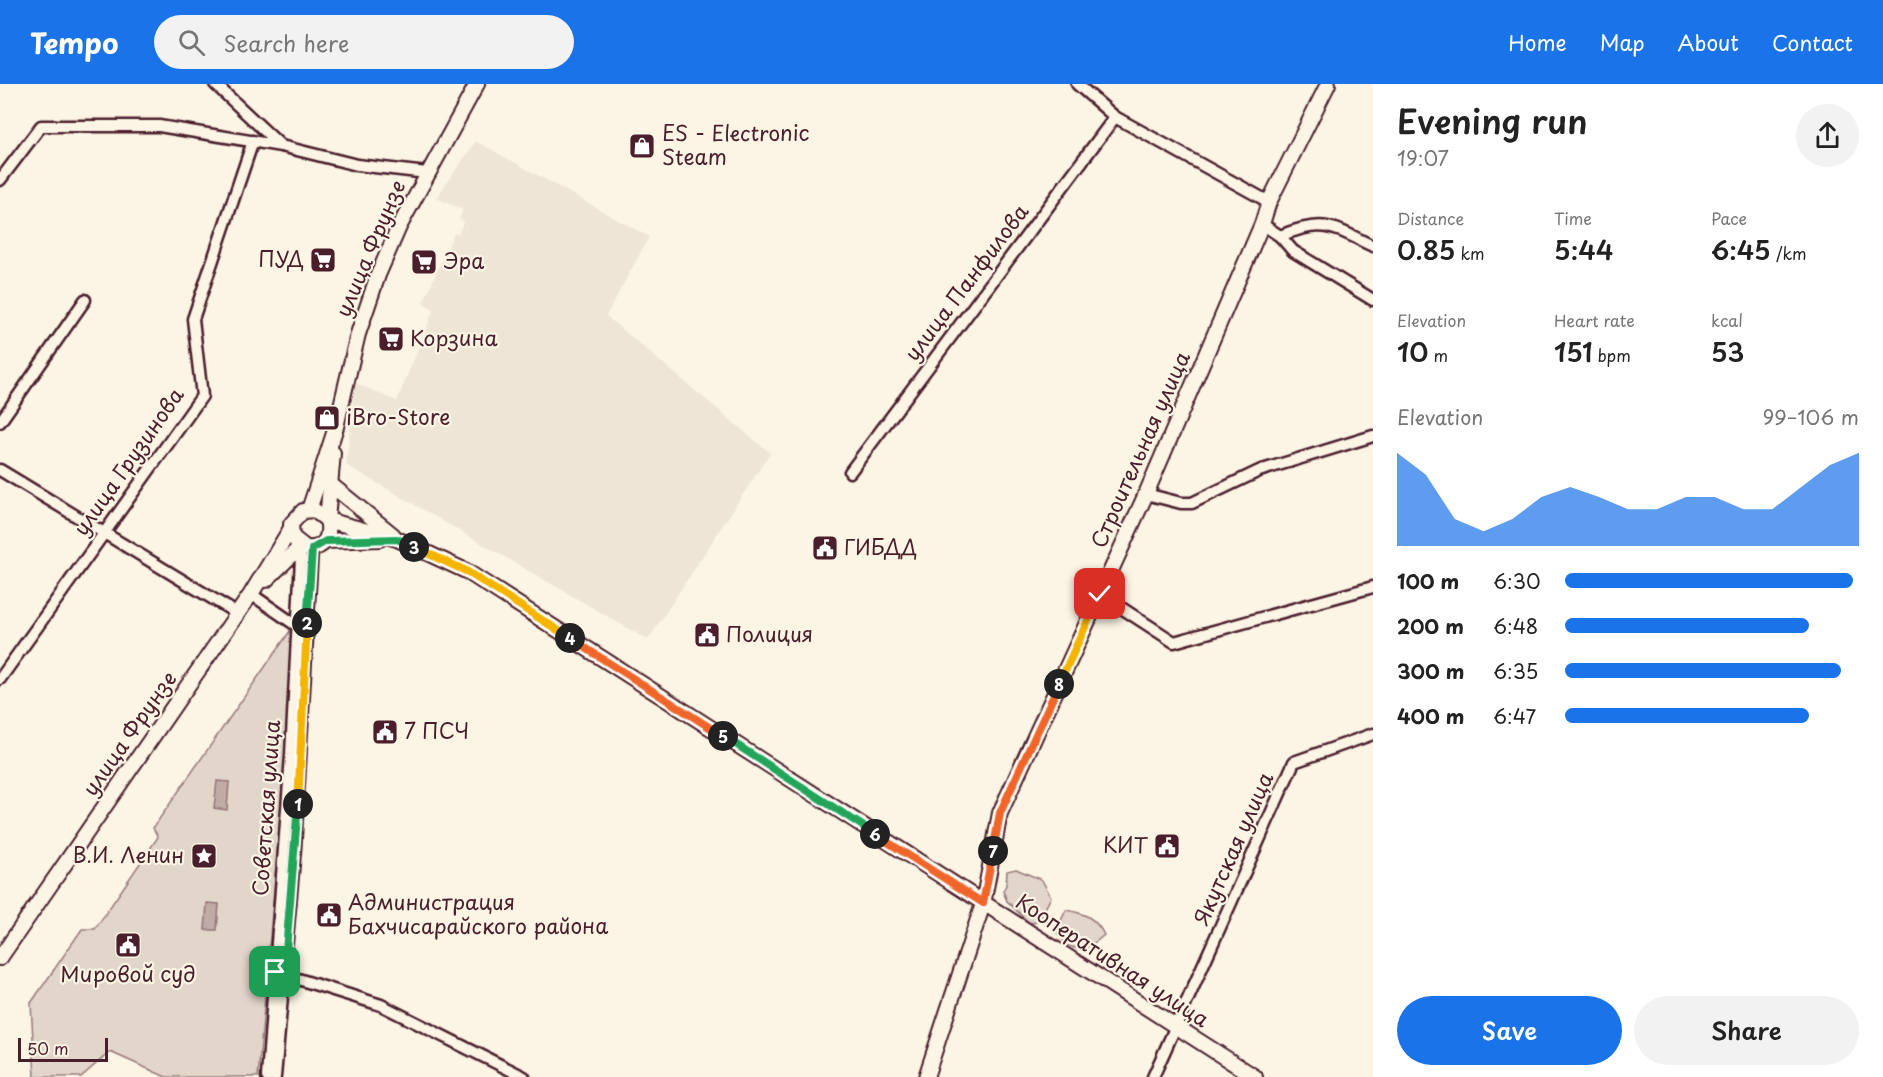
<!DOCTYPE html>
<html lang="en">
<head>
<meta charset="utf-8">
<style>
  :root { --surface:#fff; --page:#f2f2f2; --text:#222; --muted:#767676; --accent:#1a73e8 }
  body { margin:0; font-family:"Playpen Sans",sans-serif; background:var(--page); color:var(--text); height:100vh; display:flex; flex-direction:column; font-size:22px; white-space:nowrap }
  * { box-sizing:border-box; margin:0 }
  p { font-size:20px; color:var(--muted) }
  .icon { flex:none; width:33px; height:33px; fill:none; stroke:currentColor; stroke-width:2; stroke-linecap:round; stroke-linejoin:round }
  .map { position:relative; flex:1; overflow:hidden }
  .drawer { display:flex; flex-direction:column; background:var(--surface); width:510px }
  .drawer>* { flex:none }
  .scale { position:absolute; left:18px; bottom:15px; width:90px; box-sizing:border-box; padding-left:6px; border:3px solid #4a1f2b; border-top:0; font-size:16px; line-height:21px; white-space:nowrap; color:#4a1f2b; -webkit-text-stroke:4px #fcf5e5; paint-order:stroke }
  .pin { position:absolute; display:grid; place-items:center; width:51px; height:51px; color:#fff; margin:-26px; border-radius:12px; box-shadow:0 3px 9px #0006 }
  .km { position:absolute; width:30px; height:30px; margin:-15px; border-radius:50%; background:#222; color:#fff; font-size:16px; line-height:30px; text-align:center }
  .round { display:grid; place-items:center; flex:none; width:63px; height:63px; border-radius:32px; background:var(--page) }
  .headline { display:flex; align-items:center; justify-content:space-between; height:102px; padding:0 24px }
  h1 { font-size:33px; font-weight:600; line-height:45px }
  .figures { display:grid; grid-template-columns:repeat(3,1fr); gap:9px; height:102px; padding:6px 24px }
  .figures div { display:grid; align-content:center }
  .figures b { font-size:26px; font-weight:600 }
  .figures small { font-size:16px; font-weight:400 }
  .figures p { font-size:16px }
  .chart { height:168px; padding:12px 24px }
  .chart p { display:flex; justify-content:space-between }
  .chart svg { width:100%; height:108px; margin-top:6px; fill:var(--accent); opacity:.7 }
  .cta { display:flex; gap:12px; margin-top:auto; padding:12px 24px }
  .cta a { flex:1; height:69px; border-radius:36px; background:var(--accent); color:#fff; font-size:24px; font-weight:600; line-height:69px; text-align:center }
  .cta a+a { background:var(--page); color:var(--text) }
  ul { padding:0 24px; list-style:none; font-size:20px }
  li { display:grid; grid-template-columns:96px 72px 1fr; align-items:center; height:45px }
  li i { height:15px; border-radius:8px; background:var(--accent) }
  header { display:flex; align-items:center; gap:36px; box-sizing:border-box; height:84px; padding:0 30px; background:var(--accent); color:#fff }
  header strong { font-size:28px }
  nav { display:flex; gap:33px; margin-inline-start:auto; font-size:21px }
  .search { width:420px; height:54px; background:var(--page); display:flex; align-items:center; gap:15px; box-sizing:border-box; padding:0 21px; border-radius:33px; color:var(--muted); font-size:22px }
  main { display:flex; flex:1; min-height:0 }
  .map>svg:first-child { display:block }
  .built { fill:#eee5d7 }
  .green { fill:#e2d5ca; stroke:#967a7a; stroke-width:1.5 }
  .water { fill:#c0aca5; stroke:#917474; stroke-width:1.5 }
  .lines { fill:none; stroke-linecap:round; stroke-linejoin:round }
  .street-casing { stroke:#4a1f2b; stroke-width:15 }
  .secondary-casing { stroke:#4a1f2b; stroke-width:18 }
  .street { stroke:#fcf5e5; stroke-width:10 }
  .secondary { stroke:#fcf5e5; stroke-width:14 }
  .split-1-casing { stroke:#fff; stroke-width:12 }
  .split-2-casing { stroke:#fff; stroke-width:12 }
  .split-3-casing { stroke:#fff; stroke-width:12 }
  .split-4-casing { stroke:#fff; stroke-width:12 }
  .split-5-casing { stroke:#fff; stroke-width:12 }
  .split-6-casing { stroke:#fff; stroke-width:12 }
  .split-7-casing { stroke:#fff; stroke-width:12 }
  .split-8-casing { stroke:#fff; stroke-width:12 }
  .split-9-casing { stroke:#fff; stroke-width:12 }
  .split-1 { stroke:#22a559; stroke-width:8 }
  .split-2 { stroke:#f5b400; stroke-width:8 }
  .split-3 { stroke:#22a559; stroke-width:8 }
  .split-4 { stroke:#f5b400; stroke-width:8 }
  .split-5 { stroke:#f0652b; stroke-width:8 }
  .split-6 { stroke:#22a559; stroke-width:8 }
  .split-7 { stroke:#f0652b; stroke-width:8 }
  .split-8 { stroke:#f0652b; stroke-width:8 }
  .split-9 { stroke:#f5b400; stroke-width:8 }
  .labels { text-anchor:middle; stroke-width:4.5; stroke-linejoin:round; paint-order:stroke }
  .poi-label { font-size:21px; fill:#4a1f2b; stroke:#fcf5e5; text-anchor:start }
  .street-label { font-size:21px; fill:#4a1f2b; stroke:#fcf5e5 }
</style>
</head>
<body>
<header>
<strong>Tempo</strong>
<div class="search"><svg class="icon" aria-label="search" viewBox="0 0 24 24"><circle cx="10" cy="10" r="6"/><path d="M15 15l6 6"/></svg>Search here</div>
<nav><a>Home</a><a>Map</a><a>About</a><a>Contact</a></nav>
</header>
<main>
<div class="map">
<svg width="1373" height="993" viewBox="0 0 1373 993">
  <rect width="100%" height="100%" fill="#fcf5e5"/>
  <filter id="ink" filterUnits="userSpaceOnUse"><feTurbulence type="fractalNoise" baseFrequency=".0167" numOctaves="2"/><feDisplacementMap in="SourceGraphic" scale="12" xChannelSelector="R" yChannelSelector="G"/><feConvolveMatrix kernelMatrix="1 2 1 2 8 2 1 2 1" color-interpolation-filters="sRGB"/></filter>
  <g filter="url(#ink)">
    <!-- built -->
    <polygon class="built" points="476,57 649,153 606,232 770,369 648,556 346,381 355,299 397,317 434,225 423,219 454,149 458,150 464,137 459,135 463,126 436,114"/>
    <!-- green -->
    <g class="green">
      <polygon points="297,537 258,993 166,993 110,968 81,993 35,993 31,919 82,845 95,845 158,753 153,744"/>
      <polygon points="1016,785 1042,796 1051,813 1038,838 1029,839 1007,817 1003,807 1006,801 1007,787"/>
      <path d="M1066 826C1084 829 1096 834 1104 851 1084 869 1072 871 1056 847Z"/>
    </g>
    <!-- water -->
    <g class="water">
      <polygon points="217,697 229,698 227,726 214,724"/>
      <polygon points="207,819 219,820 217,846 205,846"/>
    </g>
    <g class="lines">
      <defs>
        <g id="street">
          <polyline points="215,0 281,62 357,81 427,89"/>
          <polyline points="1077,0 1115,33 1269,118"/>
          <polyline points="0,96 41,42 159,42 281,62"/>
          <path d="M1262 140 1280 152C1324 134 1333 143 1373 162"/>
          <polyline points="1280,152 1293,167 1373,216"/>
          <polyline points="0,338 85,216"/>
          <polyline points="0,386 238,530"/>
          <polyline points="850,388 1115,33"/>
          <polyline points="1146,410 1181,419 1192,419 1259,387 1373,352"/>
          <polyline points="251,510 300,544"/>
          <polyline points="1100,510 1174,558 1373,503"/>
          <polyline points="0,595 202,312 193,235 253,57"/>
          <polyline points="279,889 381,921 524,993"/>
          <polyline points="267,993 291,671 301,474 295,459"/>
          <polyline points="275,993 295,764 312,465"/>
          <polyline points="1153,993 1294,678 1373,650"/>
        </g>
        <g id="secondary">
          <polyline points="330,400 393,451"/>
          <polyline points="309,426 336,343 358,250 378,191 399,143 477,0"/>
          <polyline points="327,436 397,455 466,487 1255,993"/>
          <path d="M327 436 314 426 303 427 291 440 292 453 306 464C325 466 331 452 327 436L333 369"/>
          <polyline points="326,457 380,455"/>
          <polyline points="266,496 301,462"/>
          <polyline points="0,874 251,510 290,446"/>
          <polyline points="926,993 983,820 1000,729 1146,410 1262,140 1269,118 1328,0"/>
        </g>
      </defs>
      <!-- street casing -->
      <use href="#street" class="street-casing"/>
      <!-- secondary casing -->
      <use href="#secondary" class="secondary-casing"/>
      <!-- street -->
      <use href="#street" class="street"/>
      <!-- secondary -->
      <use href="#secondary" class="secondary"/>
    </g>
  </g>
  <g class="lines" filter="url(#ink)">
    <defs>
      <polyline id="split-1" points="275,888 284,891 298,720"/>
      <polyline id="split-2" points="298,720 307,539"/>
      <polyline id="split-3" points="307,539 312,465 326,457 397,455 414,463"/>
      <polyline id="split-4" points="414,463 466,487 570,554"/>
      <polyline id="split-5" points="570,554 723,652"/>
      <polyline id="split-6" points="723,652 875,750"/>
      <polyline id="split-7" points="875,750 983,819 993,767"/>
      <polyline id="split-8" points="993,767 1000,729 1059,600"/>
      <polyline id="split-9" points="1059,600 1100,510"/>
    </defs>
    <!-- split-1 casing -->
    <use href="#split-1" class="split-1-casing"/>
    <!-- split-2 casing -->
    <use href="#split-2" class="split-2-casing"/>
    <!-- split-3 casing -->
    <use href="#split-3" class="split-3-casing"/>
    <!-- split-4 casing -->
    <use href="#split-4" class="split-4-casing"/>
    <!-- split-5 casing -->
    <use href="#split-5" class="split-5-casing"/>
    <!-- split-6 casing -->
    <use href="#split-6" class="split-6-casing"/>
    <!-- split-7 casing -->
    <use href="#split-7" class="split-7-casing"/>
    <!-- split-8 casing -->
    <use href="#split-8" class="split-8-casing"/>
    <!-- split-9 casing -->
    <use href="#split-9" class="split-9-casing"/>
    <!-- split-1 -->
    <use href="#split-1" class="split-1"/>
    <!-- split-2 -->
    <use href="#split-2" class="split-2"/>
    <!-- split-3 -->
    <use href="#split-3" class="split-3"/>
    <!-- split-4 -->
    <use href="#split-4" class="split-4"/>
    <!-- split-5 -->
    <use href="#split-5" class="split-5"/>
    <!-- split-6 -->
    <use href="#split-6" class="split-6"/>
    <!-- split-7 -->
    <use href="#split-7" class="split-7"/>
    <!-- split-8 -->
    <use href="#split-8" class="split-8"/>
    <!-- split-9 -->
    <use href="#split-9" class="split-9"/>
  </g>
  <!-- icons -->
  <defs>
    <symbol id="shop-square" viewBox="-11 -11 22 22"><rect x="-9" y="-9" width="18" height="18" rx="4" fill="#4a1f2b" stroke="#fcf5e5"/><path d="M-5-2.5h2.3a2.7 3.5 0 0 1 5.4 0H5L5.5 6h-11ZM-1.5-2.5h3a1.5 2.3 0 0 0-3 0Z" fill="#fff"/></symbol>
    <symbol id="supermarket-square" viewBox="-11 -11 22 22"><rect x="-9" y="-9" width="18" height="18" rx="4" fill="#4a1f2b" stroke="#fcf5e5"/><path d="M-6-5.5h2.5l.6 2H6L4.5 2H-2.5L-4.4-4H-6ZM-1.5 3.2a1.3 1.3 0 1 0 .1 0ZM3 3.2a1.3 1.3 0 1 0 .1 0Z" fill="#fff"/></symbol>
    <symbol id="civic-square" viewBox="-11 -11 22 22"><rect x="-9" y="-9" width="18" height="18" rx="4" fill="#4a1f2b" stroke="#fcf5e5"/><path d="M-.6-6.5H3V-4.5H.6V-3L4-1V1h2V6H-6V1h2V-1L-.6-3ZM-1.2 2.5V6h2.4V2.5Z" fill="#fff"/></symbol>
    <symbol id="sight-square" viewBox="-11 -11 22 22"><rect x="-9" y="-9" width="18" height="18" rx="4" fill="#4a1f2b" stroke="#fcf5e5"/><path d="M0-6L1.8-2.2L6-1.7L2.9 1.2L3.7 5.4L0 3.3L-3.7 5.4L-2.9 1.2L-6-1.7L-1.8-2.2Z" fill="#fff"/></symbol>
  </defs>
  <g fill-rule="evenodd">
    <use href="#shop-square" x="627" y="47" width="30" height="30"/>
    <use href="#supermarket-square" x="308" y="161" width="30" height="30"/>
    <use href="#supermarket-square" x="409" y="163" width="30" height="30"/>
    <use href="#supermarket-square" x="376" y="240" width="30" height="30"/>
    <use href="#shop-square" x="312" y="319" width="30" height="30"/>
    <use href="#civic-square" x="810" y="449" width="30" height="30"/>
    <use href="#civic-square" x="692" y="536" width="30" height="30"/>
    <use href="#civic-square" x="370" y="633" width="30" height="30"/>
    <use href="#civic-square" x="1152" y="747" width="30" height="30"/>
    <use href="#sight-square" x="189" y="757" width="30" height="30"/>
    <use href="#civic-square" x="314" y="816" width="30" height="30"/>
    <use href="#civic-square" x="113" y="846" width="30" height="30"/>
  </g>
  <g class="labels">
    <!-- poi labels -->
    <g class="poi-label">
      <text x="662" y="57">ES - Electronic<tspan x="662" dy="24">Steam</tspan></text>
      <text x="304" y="183" text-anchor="end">ПУД</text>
      <text x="444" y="185">Эра</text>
      <text x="410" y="262">Корзина</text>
      <text x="346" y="341">iBro-Store</text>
      <text x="844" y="471">ГИБДД</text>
      <text x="726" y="558">Полиция</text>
      <text x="404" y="655">7 ПСЧ</text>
      <text x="1148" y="769" text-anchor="end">КИТ</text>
      <text x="184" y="779" text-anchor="end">В.И. Ленин</text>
      <text x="348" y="826">Администрация<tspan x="348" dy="24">Бахчисарайского района</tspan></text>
      <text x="128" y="898" text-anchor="middle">Мировой суд</text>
    </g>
    <!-- street labels -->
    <g class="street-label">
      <text transform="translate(371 165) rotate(-67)" y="7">улица Фрунзе</text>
      <text transform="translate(967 199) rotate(-53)" y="7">улица Панфилова</text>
      <text transform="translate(1141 366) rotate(-66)" y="7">Строительная улица</text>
      <text transform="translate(129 378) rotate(-55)" y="7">улица Грузинова</text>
      <text transform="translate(130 650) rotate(-55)" y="7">улица Фрунзе</text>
      <text transform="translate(267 724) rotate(-86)" y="7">Советская улица</text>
      <text transform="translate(1234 765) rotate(-66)" y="7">Якутская улица</text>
      <text transform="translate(1112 877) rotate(33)" y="7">Кооперативная улица</text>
    </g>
  </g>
</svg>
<div class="scale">50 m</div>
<div class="pin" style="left:275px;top:888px;background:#1e9e55"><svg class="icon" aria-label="arrive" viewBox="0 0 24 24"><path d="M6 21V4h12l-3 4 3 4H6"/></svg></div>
<div class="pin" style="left:1100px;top:510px;background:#d93025"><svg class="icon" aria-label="check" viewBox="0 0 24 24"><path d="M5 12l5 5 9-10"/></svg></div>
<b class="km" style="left:298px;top:720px">1</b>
<b class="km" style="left:307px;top:539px">2</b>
<b class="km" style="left:414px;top:463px">3</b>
<b class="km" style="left:570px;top:554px">4</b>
<b class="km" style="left:723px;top:652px">5</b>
<b class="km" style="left:875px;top:750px">6</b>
<b class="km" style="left:993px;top:767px">7</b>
<b class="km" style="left:1059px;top:600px">8</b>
</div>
<section class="drawer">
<div class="headline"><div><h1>Evening run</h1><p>19:07</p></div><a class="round"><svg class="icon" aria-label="share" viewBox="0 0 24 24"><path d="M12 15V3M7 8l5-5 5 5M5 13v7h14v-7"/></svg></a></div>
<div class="figures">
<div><p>Distance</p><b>0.85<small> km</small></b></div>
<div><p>Time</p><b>5:44</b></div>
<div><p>Pace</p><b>6:45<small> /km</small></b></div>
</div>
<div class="figures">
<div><p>Elevation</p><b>10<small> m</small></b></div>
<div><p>Heart rate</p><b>151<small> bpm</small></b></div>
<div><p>kcal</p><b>53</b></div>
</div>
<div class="chart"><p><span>Elevation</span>99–106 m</p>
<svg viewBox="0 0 160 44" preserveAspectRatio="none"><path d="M0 44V6L10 15L20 33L30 38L40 33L50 24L60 20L70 24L80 29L90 29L100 24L110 24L120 29L130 29L140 20L150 11L160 6V44z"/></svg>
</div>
<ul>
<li><b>100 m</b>6:30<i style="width:98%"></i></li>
<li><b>200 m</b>6:48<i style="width:83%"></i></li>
<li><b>300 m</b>6:35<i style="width:94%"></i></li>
<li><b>400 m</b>6:47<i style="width:83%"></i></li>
</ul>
<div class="cta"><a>Save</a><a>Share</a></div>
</section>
</main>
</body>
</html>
